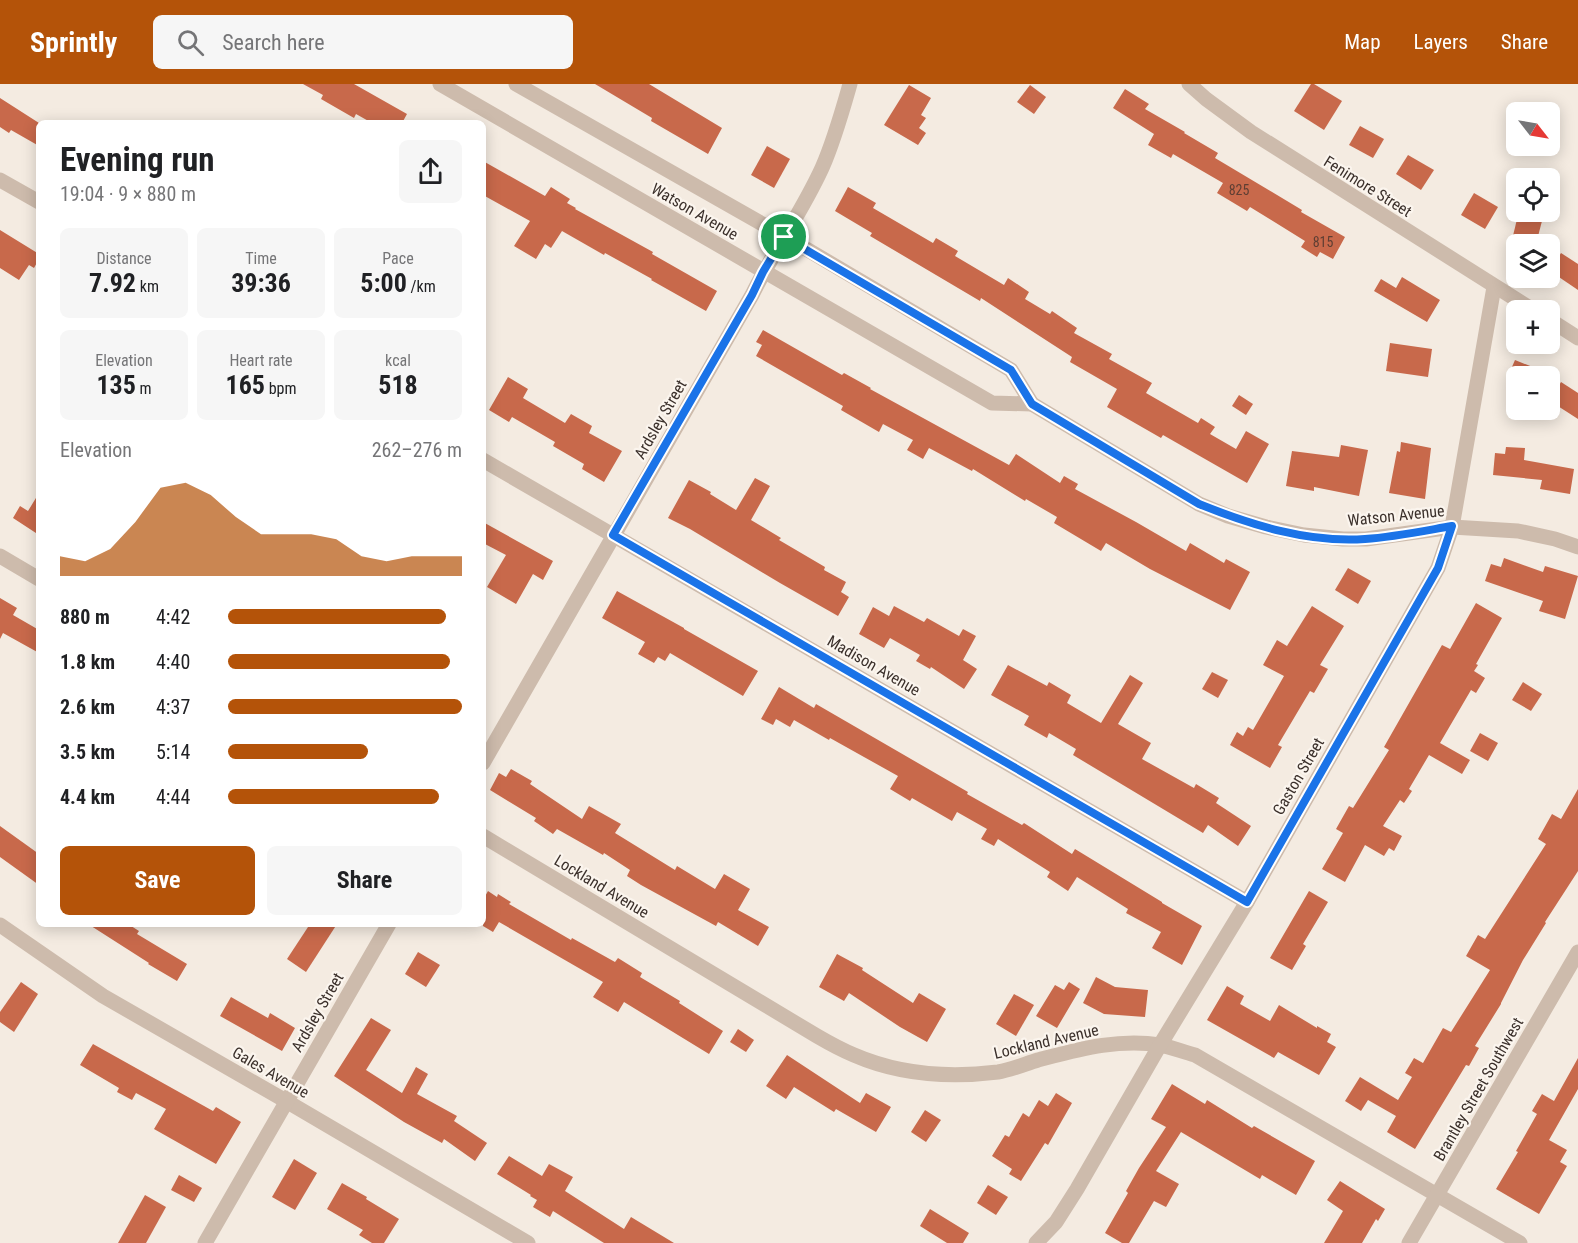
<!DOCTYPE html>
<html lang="en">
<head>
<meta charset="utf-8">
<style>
  :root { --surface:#fff; --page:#f6f6f6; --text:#202124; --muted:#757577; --accent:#b45309 }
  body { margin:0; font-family:"Roboto Condensed",sans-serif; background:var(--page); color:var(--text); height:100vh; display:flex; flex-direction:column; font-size:22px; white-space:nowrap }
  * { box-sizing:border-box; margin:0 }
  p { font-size:20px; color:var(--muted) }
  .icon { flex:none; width:33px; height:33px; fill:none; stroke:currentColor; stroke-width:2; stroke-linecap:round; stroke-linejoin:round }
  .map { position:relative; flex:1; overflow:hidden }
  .sheet { position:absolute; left:36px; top:36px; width:450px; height:807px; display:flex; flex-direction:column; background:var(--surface); border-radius:9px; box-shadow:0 3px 15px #0003 }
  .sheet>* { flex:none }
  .needle { width:39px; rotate:121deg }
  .fabs { position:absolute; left:1506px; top:18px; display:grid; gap:12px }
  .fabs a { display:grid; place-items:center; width:54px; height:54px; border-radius:9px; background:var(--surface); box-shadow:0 3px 15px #0003; font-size:30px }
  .pin { position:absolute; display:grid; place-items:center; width:51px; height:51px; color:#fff; margin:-26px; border:3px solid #fff; border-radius:50%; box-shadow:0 2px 6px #0007 }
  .round { display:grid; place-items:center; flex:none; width:63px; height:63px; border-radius:9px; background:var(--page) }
  .overview { display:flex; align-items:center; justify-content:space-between; height:102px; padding:0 24px }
  h1 { font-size:33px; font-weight:700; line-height:45px }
  .figures { display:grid; grid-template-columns:repeat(3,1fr); gap:9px; height:102px; padding:6px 24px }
  .figures div { display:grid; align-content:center; border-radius:9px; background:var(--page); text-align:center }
  .figures b { font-size:26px; font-weight:700 }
  .figures small { font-size:16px; font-weight:400 }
  .figures p { font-size:16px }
  .chart { height:168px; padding:12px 24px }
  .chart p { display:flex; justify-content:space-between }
  .chart svg { width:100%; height:108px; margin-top:6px; fill:var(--accent); opacity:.7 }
  .cta { display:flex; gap:12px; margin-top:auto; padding:12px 24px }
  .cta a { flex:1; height:69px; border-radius:9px; background:var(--accent); color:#fff; font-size:24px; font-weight:700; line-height:69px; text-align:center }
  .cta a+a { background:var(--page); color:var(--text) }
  ul { padding:0 24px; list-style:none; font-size:20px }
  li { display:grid; grid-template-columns:96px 72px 1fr; align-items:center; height:45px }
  li i { height:15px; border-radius:8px; background:var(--accent) }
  header { display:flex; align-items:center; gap:36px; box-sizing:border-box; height:84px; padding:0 30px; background:var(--accent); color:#fff }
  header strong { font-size:28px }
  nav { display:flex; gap:33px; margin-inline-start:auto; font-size:21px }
  .search { width:420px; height:54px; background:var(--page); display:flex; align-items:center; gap:15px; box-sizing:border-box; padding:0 21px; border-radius:9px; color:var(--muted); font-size:22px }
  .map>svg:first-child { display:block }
  .building { fill:#c8694b }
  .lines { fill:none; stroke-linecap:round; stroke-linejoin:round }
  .minor { stroke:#cdbbac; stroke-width:15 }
  .route-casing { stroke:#fff; stroke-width:12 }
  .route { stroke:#1a73e8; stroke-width:8 }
  .labels { text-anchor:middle; stroke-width:4.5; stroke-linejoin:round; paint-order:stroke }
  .number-label { font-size:14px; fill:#5e3e33 }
  .street-label { font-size:16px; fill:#3b302b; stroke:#fbf5ee }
</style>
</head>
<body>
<header>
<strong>Sprintly</strong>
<div class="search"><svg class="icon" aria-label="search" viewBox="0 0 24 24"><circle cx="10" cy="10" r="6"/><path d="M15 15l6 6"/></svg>Search here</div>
<nav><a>Map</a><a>Layers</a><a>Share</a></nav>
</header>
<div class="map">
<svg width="1578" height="1159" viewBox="0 0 1578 1159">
  <rect width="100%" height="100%" fill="#f4ebe1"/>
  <!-- building -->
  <g class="building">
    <polygon points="303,0 354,0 407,30 402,39 372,39 356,30 354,34 321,15 323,11"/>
    <polygon points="595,0 649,0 722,44 708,70 651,37 652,34"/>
    <polygon points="1311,0 1314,0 1342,17 1324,46 1294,27"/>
    <polygon points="909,1 931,14 921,31 926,34 919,44 926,49 918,61 884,41"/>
    <polygon points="1030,1 1046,13 1034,30 1017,18"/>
    <polygon points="1125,5 1149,20 1145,25 1185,48 1184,49 1218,69 1215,74 1302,126 1301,128 1345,153 1333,175 1320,168 1317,173 1301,163 1305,157 1250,123 1247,127 1217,109 1223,99 1173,70 1171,74 1148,61 1154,50 1113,24"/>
    <polygon points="0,14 39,39 39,62 11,46 9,49 0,43"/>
    <polygon points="1360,42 1384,55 1373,74 1349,61"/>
    <polygon points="767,62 790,75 774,104 751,91"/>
    <polygon points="1408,71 1434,86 1421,106 1396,90"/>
    <polygon points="483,77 545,112 551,103 570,115 567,119 576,124 575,125 653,168 652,170 717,207 706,227 651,196 652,195 605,169 604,171 562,147 551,164 545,160 536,175 514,162 530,137 483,111"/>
    <polygon points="848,103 876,119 873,124 933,159 936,154 958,167 955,172 1004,201 1008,194 1029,208 1025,215 1050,230 1052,227 1077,244 1074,249 1112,270 1109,275 1152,299 1146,309 1198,339 1201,334 1215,343 1210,350 1236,365 1246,347 1269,360 1247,399 1163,351 1161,354 1107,323 1117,305 1070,278 1072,273 981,214 980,217 870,152 872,149 835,127"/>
    <polygon points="1474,109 1498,123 1485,145 1461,131"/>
    <polygon points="1518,131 1542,137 1536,160 1511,160"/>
    <polygon points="0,146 39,170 39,175 34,184 29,181 19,196 0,184"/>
    <polygon points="1561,169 1578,180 1578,206 1550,187"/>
    <polygon points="1402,193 1440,216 1427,238 1374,207 1381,195 1396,204"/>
    <polygon points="763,246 842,291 844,289 871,304 870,305 1009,381 1016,370 1060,399 1064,392 1078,400 1075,405 1136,438 1186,467 1190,459 1224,479 1226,475 1250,488 1230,526 1150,485 1106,459 1101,467 1054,439 1057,433 1026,415 1025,417 973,385 972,387 929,364 923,375 907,366 913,356 883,340 879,348 841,326 843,322 756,272 762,261 756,258"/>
    <polygon points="1390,259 1432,265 1428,293 1386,287"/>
    <polygon points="1515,276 1555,292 1508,292"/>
    <polygon points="508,293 528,305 523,314 565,339 571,330 592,342 589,349 622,367 604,398 582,385 584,380 553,362 555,358 512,333 509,338 489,326"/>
    <polygon points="1561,298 1578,309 1578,335 1550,317"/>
    <polygon points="1239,311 1253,320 1246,331 1232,322"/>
    <polygon points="1401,358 1431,364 1425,415 1389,409 1397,367 1400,368"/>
    <polygon points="1341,361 1368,366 1359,412 1314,403 1314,407 1286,402 1292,367 1339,373"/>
    <polygon points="1506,363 1525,364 1524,376 1574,385 1570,410 1540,405 1542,396 1493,391 1495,369 1505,370"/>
    <polygon points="755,394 770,402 751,436 781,454 779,456 825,483 824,486 846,498 841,508 849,513 838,532 780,499 690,445 668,434 689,396 711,408 710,410 736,426"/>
    <polygon points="39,409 39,451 13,434 20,422 28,427"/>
    <polygon points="483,438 553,477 543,496 533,490 516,520 487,503 506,471 483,459"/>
    <polygon points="1504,474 1543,488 1545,482 1578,492 1565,535 1539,527 1543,517 1485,497 1491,480 1501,483"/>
    <polygon points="1348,484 1371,497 1358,520 1335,506"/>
    <polygon points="617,507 684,544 684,545 758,587 743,612 670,569 665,577 658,573 654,579 638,570 645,558 602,534"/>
    <polygon points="0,514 17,524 13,531 39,546 39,569 3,549 0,555"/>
    <polygon points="1476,519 1502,534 1476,580 1478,581 1474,587 1485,594 1476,609 1471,606 1440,659 1470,676 1462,690 1429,671 1409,705 1412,707 1404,719 1400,716 1383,742 1402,752 1394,767 1389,764 1384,772 1365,761 1345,798 1322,785 1343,749 1336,745 1349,722 1353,724 1389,666 1384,663 1442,561 1450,565"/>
    <polygon points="894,522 924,538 927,534 959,552 963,545 976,552 963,576 977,585 964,605 931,583 930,585 916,577 920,571 890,554 884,564 859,550 873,523 889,532"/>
    <polygon points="1312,522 1344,542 1320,581 1328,585 1314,609 1310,607 1278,661 1282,663 1270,684 1230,661 1237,648 1243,652 1248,643 1253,646 1284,592 1263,581 1277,556 1287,562"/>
    <polygon points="1008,581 1047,602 1049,598 1071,611 1067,619 1101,639 1130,591 1143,599 1118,640 1151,659 1142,675 1194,704 1196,700 1219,714 1216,719 1251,742 1238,762 1208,741 1203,749 1073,671 1076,665 1049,649 1047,654 1024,641 1029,632 991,611"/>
    <polygon points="1212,588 1228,596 1218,614 1202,605"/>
    <polygon points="1523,598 1542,610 1531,627 1512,616"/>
    <polygon points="779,603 814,624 816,620 968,708 967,710 1022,741 1024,739 1072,770 1075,765 1162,818 1162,819 1202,842 1182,881 1152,864 1161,848 1126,829 1128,825 1077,793 1068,807 1047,793 1050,788 998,755 994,762 981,755 987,745 957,728 952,737 912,714 910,717 890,705 898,692 830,654 829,656 794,636 790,643 776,635 773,641 761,635"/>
    <polygon points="1480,649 1498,659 1488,677 1470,667"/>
    <polygon points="511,685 532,697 530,700 582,735 589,722 621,740 615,749 675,786 677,782 715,805 724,790 750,805 738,826 769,843 758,862 718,838 716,842 641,801 627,792 630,786 604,769 603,771 557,745 553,750 534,737 536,734 490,706 499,689 506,693"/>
    <polygon points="1578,705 1578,787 1545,838 1546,839 1523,876 1501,919 1501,920 1475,962 1479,964 1469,982 1466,981 1415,1065 1387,1048 1396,1032 1368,1016 1361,1027 1345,1017 1360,993 1398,1016 1412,993 1405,989 1414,974 1423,979 1443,944 1451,948 1490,886 1466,872 1478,851 1485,855 1546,760 1538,755 1552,730 1561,735"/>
    <polygon points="0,742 39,770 39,801 0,773"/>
    <polygon points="488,807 497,813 498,810 511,818 509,820 571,856 572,854 615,878 618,874 642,889 640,893 680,917 679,919 723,947 709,970 624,918 618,928 593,913 603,898 499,838 493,848 483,842 483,816"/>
    <polygon points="1309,807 1328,818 1303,860 1306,862 1292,886 1270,874"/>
    <polygon points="88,840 128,840 139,847 137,850 187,880 177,897 148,880 149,879"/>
    <polygon points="310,840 337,840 306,888 287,875"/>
    <polygon points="418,868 440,881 426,903 405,890"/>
    <polygon points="837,870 863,884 862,886 913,919 919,909 946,925 927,958 900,943 849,909 844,917 819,903"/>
    <polygon points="1096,893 1115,903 1148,906 1145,933 1104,930 1083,919"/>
    <polygon points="21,898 38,910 14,948 0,938 0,928"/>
    <polygon points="1069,898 1080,905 1057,944 1036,932 1055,901 1064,906"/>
    <polygon points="1227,902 1244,912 1240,920 1270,937 1279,921 1317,944 1317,942 1331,950 1327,958 1336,963 1319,991 1278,968 1274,974 1207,936"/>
    <polygon points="1014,910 1034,921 1016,952 996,940"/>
    <polygon points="231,913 268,934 270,929 295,944 282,967 220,932"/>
    <polygon points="371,934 391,946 366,986 402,1009 416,983 428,990 417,1010 457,1032 454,1037 487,1059 475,1077 444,1055 442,1059 404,1038 334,992"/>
    <polygon points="738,945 754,956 746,968 730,958"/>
    <polygon points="93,960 213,1027 216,1023 241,1038 216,1080 154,1045 166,1025 136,1009 132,1016 117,1008 119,1004 80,981"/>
    <polygon points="787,971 860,1019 866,1009 891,1023 876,1048 836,1025 834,1028 794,1003 786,1015 766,1002"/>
    <polygon points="1578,974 1578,1005 1549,1056 1567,1066 1560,1078 1567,1082 1539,1130 1496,1105 1518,1068 1516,1067 1537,1030 1532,1027 1542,1010 1554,1017"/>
    <polygon points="1172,1000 1205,1020 1207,1016 1252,1044 1254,1042 1315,1077 1296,1111 1262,1091 1260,1095 1181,1048 1156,1087 1179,1100 1166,1123 1154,1117 1129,1159 1122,1159 1105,1149 1128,1109 1126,1107 1139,1084 1166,1043 1151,1035"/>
    <polygon points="1056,1009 1072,1019 1048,1061 1045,1059 1021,1097 1009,1090 1012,1085 992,1072 1005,1051 1009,1053 1023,1029 1029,1033 1039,1016 1048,1022"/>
    <polygon points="925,1026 941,1036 926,1058 911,1048"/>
    <polygon points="509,1072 542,1092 549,1080 573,1093 565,1107 624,1145 631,1133 674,1159 604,1159 553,1127 550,1133 533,1123 537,1116 530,1112 531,1111 497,1090"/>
    <polygon points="294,1075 317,1089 295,1126 272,1113"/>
    <polygon points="179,1091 202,1104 194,1118 171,1106"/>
    <polygon points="1340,1097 1385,1125 1378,1137 1376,1135 1362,1159 1324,1159 1343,1127 1327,1116"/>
    <polygon points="342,1099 367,1113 366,1115 399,1135 384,1159 372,1159 359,1151 363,1146 327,1125"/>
    <polygon points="988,1101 1008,1113 996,1131 977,1119"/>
    <polygon points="145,1111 166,1123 146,1159 118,1159"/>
    <polygon points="930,1125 969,1149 963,1159 947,1159 920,1142"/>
  </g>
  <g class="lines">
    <!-- minor -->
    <g class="minor">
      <polyline points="440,0 992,319 1032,320"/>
      <polyline points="516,0 808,166 1011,286 1032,320 1199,420 1228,432 1266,443 1304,451 1343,455 1366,455 1452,443 1518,447 1555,455 1578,463"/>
      <polyline points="1189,0 1206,15 1251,48 1533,226"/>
      <polyline points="0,96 39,118"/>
      <polyline points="1550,236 1578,254"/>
      <polyline points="483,376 1247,818"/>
      <polyline points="0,472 39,495"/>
      <path d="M483 679 752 211C773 168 802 128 822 84 834 57 842 28 850 0"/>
      <path d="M483 752 817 952C829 959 842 966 854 971 900 991 949 994 998 988 1011 986 1025 980 1038 976 1077 966 1118 954 1160 961 1171 963 1183 968 1195 971L1520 1159"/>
      <polyline points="0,841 103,912 286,1017 528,1159"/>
      <polyline points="205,1159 389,840"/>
      <polyline points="1036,1159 1056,1138 1077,1105 1160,961 1247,818 1438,484 1452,443 1494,203"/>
      <polyline points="1409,1159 1578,868"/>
    </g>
  </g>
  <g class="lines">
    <defs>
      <path id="route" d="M784 153 1011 286 1032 320 1199 420C1251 441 1308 459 1365 455 1394 453 1423 447 1452 442L1438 484 1247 818 613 451 752 211 763 188Z"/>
    </defs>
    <!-- route casing -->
    <use href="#route" class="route-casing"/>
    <!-- route -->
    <use href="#route" class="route"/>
  </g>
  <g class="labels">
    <!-- number labels -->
    <g class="number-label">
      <text x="1239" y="111">825</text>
      <text x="1323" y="163">815</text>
    </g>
    <!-- street labels -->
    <g class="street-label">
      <text transform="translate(1368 102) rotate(32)" y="6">Fenimore Street</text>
      <text transform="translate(695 127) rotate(30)" y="6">Watson Avenue</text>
      <text transform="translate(660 335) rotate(-60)" y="6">Ardsley Street</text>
      <text transform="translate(1396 431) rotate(-6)" y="6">Watson Avenue</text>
      <text transform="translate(874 581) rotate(30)" y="6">Madison Avenue</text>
      <text transform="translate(1298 692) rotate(-60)" y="6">Gaston Street</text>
      <text transform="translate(602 802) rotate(31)" y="6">Lockland Avenue</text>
      <text transform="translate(317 928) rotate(-60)" y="6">Ardsley Street</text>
      <text transform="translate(1046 957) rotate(-13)" y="6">Lockland Avenue</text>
      <text transform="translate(271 988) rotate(30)" y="6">Gales Avenue</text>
      <text transform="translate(1478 1005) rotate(-60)" y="6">Brantley Street Southwest</text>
    </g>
  </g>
</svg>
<div class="fabs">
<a><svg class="needle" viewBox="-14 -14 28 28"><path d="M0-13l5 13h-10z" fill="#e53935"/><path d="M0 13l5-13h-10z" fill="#757577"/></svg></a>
<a><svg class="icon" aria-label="locate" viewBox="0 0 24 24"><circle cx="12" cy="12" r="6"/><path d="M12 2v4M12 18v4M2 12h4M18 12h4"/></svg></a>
<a><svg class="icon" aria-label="layers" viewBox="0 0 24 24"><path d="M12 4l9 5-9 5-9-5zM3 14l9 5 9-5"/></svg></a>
<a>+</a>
<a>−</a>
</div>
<div class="pin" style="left:784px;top:153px;background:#1e9e55"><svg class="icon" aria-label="arrive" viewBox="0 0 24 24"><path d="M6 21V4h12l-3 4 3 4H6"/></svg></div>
<section class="sheet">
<div class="overview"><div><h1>Evening run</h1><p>19:04 · 9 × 880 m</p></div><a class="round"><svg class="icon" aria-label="share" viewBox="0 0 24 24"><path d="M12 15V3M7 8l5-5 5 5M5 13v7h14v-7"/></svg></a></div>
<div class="figures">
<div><p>Distance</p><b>7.92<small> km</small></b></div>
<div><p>Time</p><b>39:36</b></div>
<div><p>Pace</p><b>5:00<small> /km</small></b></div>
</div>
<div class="figures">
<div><p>Elevation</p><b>135<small> m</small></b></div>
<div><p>Heart rate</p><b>165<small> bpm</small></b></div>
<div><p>kcal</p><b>518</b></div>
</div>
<div class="chart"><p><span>Elevation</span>262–276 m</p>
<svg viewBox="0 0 160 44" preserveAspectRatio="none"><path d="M0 44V36L10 38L20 33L30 22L40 8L50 6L60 11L70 20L80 27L90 27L100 27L110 29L120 36L130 38L140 36L150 36L160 36V44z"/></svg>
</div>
<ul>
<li><b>880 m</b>4:42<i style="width:93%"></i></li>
<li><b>1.8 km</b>4:40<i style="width:95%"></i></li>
<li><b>2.6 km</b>4:37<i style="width:100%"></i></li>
<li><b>3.5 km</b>5:14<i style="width:60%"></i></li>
<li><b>4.4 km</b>4:44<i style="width:90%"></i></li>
</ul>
<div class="cta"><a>Save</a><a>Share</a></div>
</section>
</div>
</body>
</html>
